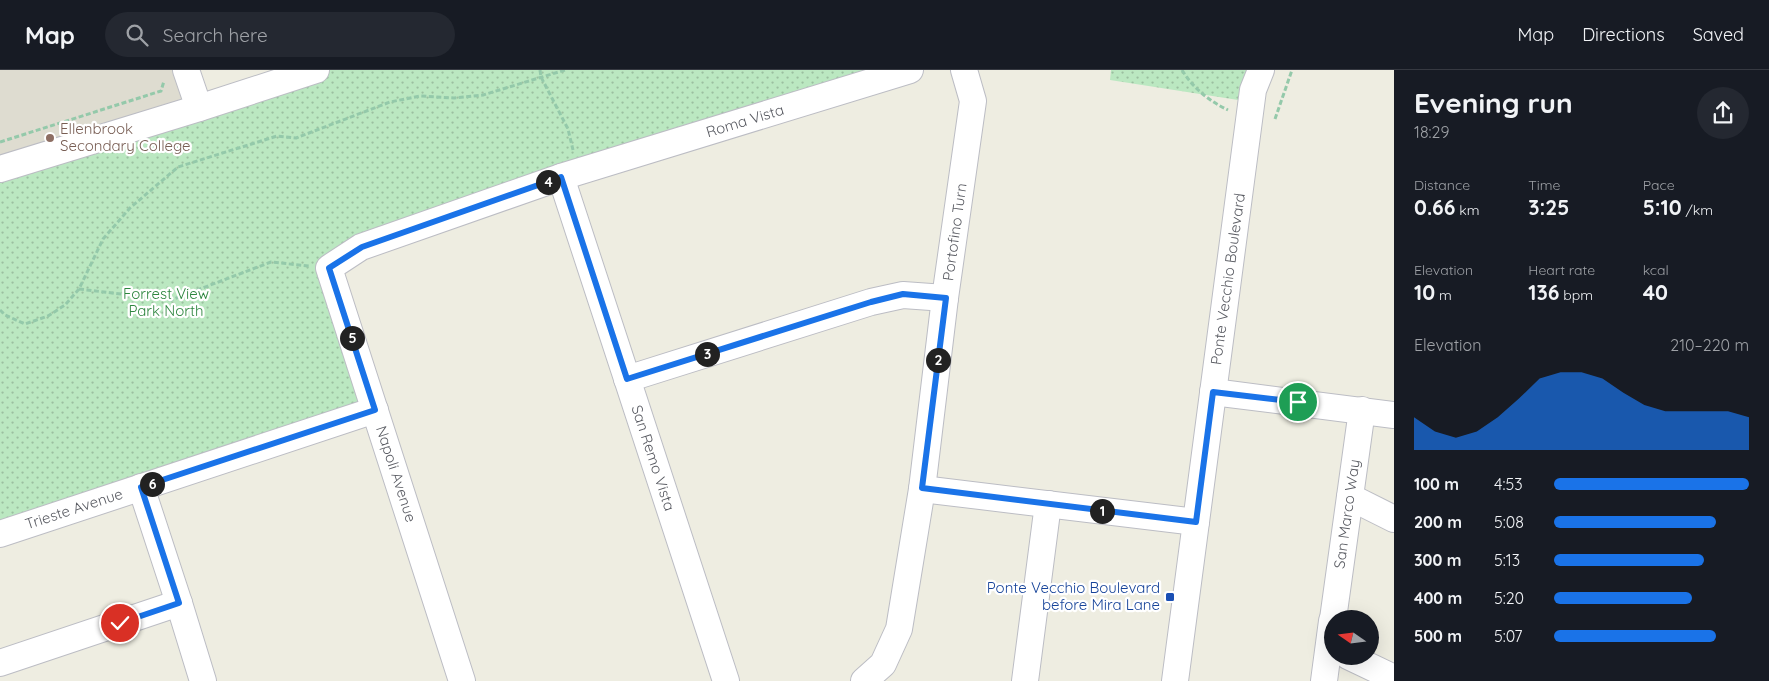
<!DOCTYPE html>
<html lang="en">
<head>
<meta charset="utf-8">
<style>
  :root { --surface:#171b24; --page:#242831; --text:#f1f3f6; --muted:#9ea1a6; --line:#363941; --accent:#1a73e8 }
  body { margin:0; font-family:Quicksand,sans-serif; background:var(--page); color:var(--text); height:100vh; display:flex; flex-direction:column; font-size:19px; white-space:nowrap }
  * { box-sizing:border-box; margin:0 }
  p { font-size:16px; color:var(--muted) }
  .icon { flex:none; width:28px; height:28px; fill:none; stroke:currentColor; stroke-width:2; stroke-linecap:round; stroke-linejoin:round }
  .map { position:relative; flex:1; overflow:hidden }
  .side { display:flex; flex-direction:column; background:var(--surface); width:375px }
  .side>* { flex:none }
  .needle { width:32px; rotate:284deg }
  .controls { position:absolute; left:1324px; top:540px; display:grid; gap:10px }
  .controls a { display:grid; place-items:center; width:55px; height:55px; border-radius:50%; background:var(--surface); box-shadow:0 5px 20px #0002; font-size:25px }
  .pin { position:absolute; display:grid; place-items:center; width:42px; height:42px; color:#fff; margin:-21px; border:2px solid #fff; border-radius:50%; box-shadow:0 1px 5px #0007 }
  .km { position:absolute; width:25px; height:25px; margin:-12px; border-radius:50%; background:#222; color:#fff; font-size:14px; line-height:25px; text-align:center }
  .round { display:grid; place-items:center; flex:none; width:52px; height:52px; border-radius:26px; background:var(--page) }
  .overview { display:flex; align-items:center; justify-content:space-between; height:85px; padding:0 20px }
  h1 { font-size:28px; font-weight:700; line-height:38px }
  .figures { display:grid; grid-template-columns:repeat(3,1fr); gap:8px; height:85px; padding:5px 20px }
  .figures div { display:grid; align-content:center }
  .figures b { font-size:21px; font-weight:700 }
  .figures small { font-size:14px; font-weight:400 }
  .figures p { font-size:14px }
  .chart { height:140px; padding:10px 20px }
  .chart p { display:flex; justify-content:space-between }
  .chart svg { width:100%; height:90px; margin-top:5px; fill:var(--accent); opacity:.7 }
  ul { padding:0 20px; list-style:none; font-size:16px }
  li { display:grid; grid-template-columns:80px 60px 1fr; align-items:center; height:38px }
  li i { height:12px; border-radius:6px; background:var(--accent) }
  header { display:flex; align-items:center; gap:30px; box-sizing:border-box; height:70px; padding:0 25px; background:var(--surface); border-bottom:1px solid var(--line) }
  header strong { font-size:24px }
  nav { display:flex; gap:28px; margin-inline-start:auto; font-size:18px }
  .search { width:350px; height:45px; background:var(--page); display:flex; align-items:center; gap:12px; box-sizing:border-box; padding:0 18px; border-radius:28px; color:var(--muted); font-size:19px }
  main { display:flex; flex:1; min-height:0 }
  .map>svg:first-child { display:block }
  .education { fill:#dedcd0 }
  .park { fill:url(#park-dots) }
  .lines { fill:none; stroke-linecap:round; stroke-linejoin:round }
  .minor-casing { stroke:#bcbdc4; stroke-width:28 }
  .path { stroke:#94c9aa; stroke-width:3; stroke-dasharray:5 2.5; stroke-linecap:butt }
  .minor { stroke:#fff; stroke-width:26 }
  .route-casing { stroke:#fff; stroke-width:10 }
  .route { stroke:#1a73e8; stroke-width:6 }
  .education-dot { fill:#8d6e63; stroke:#fff; stroke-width:2 }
  .transit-dot { fill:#1a4fb4; stroke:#fff; stroke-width:2 }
  .labels { text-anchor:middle; stroke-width:4.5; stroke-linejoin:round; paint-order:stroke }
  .street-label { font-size:15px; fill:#5a5c63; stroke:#fff }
  .education-label { font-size:15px; fill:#785e54; stroke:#fff; text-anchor:start }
  .park-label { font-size:15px; fill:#2e863f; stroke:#fff }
  .transit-label { font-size:15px; fill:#164399; stroke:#fff; text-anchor:end }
</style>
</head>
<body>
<header>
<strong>Map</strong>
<div class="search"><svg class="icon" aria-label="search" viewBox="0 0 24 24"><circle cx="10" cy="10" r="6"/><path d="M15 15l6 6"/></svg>Search here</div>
<nav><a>Map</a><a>Directions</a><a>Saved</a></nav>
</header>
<main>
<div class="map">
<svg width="1394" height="611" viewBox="0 0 1394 611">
  <defs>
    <pattern id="park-dots" width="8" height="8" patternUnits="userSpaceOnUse" patternTransform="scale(1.25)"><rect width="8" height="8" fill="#bbe8c1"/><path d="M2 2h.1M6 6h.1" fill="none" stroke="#9bbfa0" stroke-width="1.8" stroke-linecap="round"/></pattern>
  </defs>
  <rect width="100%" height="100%" fill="#eeede1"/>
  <!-- education -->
  <polygon class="education" points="0,0 186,0 199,38 0,99"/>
  <!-- park -->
  <g class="park">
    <polygon points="316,0 910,0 329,198 375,340 0,464 0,99"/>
    <polygon points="1111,0 1261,0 1251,32 1110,10"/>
  </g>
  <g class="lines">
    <defs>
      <g id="minor">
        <polyline points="186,0 199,38"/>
        <polyline points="0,99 199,38 316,0"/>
        <polyline points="561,107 726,611"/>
        <polyline points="627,309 871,232 903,225 945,228"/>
        <polyline points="1213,322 1394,345"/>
        <polyline points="141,417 179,533 203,611"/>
        <polyline points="922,419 1196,452"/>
        <polyline points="1350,427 1394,449"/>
        <polyline points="0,464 375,340"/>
        <polyline points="1333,549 1362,340"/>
        <polyline points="1348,586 1394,608"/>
        <polyline points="0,593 179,533"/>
        <polyline points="462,611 329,198 361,177 561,107 910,0"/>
        <polyline points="864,611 883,594 899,559 922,419 945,228 973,31 964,0"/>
        <polyline points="1025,611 1048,434"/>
        <polyline points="1175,611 1253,20 1261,0"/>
        <polyline points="1324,611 1332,551"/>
      </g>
    </defs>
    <!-- minor casing -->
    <use href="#minor" class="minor-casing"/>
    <!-- path -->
    <g class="path">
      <polyline points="540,0 541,7 568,59 573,80"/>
      <path d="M1182 0C1193 18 1209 31 1228 40"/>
      <polyline points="1275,49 1292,0"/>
      <polyline points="0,72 161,21 164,11"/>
      <polyline points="79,219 171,230 271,192 309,196"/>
      <polyline points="0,240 5,245 25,254 48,246 65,235 79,219 103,169 130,138 178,97 277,66 296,68 390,32 420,26 454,28 483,25 565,0"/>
    </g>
    <!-- minor -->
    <use href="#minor" class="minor"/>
  </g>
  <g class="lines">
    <defs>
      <polyline id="route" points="120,553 179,533 141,417 375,340 329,198 362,177 561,107 627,309 871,232 903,224 946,228 922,418 1196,452 1213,322 1298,332"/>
    </defs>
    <!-- route casing -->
    <use href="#route" class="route-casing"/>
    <!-- route -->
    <use href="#route" class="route"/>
  </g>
  <!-- markers -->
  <circle class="education-dot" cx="50" cy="68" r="5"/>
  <rect class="transit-dot" x="1165" y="522" width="10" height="10" rx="2.5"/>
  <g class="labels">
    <!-- street labels -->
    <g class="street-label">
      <text transform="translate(745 51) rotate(-17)" y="5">Roma Vista</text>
      <text transform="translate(955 162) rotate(-82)" y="5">Portofino Turn</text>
      <text transform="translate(1228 209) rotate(-82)" y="5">Ponte Vecchio Boulevard</text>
      <text transform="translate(653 388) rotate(72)" y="5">San Remo Vista</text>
      <text transform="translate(396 404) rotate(72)" y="5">Napoli Avenue</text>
      <text transform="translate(74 439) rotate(-18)" y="5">Trieste Avenue</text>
      <text transform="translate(1347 444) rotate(-82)" y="5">San Marco Way</text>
    </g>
    <!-- education labels -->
    <g class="education-label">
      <text x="60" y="64">Ellenbrook<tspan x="60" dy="17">Secondary College</tspan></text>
    </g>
    <!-- park labels -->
    <g class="park-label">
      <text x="166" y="229">Forrest View<tspan x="166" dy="17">Park North</tspan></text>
    </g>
    <!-- transit labels -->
    <g class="transit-label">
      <text x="1160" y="523">Ponte Vecchio Boulevard<tspan x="1160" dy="17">before Mira Lane</tspan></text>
    </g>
  </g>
</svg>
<div class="controls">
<a><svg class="needle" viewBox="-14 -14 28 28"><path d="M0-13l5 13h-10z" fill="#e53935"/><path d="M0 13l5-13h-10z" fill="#9ea1a6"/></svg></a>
</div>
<div class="pin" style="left:1298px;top:332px;background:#1e9e55"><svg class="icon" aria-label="arrive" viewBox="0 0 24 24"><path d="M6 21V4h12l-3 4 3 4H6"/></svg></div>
<div class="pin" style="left:120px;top:553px;background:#d93025"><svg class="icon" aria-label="check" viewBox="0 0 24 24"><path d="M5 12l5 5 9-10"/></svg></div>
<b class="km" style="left:1102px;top:441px">1</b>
<b class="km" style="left:938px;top:290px">2</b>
<b class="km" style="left:707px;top:284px">3</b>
<b class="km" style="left:548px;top:112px">4</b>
<b class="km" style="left:352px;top:268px">5</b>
<b class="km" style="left:152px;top:414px">6</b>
</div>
<section class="side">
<div class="overview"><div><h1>Evening run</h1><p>18:29</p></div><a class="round"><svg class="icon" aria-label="share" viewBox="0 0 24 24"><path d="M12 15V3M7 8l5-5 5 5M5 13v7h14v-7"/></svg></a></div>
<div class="figures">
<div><p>Distance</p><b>0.66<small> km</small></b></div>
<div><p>Time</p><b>3:25</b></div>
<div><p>Pace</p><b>5:10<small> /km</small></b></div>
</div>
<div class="figures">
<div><p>Elevation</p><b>10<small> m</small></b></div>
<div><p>Heart rate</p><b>136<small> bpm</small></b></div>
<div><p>kcal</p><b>40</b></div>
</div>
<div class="chart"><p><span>Elevation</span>210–220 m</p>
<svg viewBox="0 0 160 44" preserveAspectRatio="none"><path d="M0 44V28L10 35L20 38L30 35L40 28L50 19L60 9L70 6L80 6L90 9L100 16L110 22L120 25L130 25L140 25L150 25L160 28V44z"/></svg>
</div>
<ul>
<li><b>100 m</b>4:53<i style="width:100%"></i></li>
<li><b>200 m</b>5:08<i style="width:83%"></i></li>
<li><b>300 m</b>5:13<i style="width:77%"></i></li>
<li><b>400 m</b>5:20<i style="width:71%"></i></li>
<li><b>500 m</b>5:07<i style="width:83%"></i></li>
</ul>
</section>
</main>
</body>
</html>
